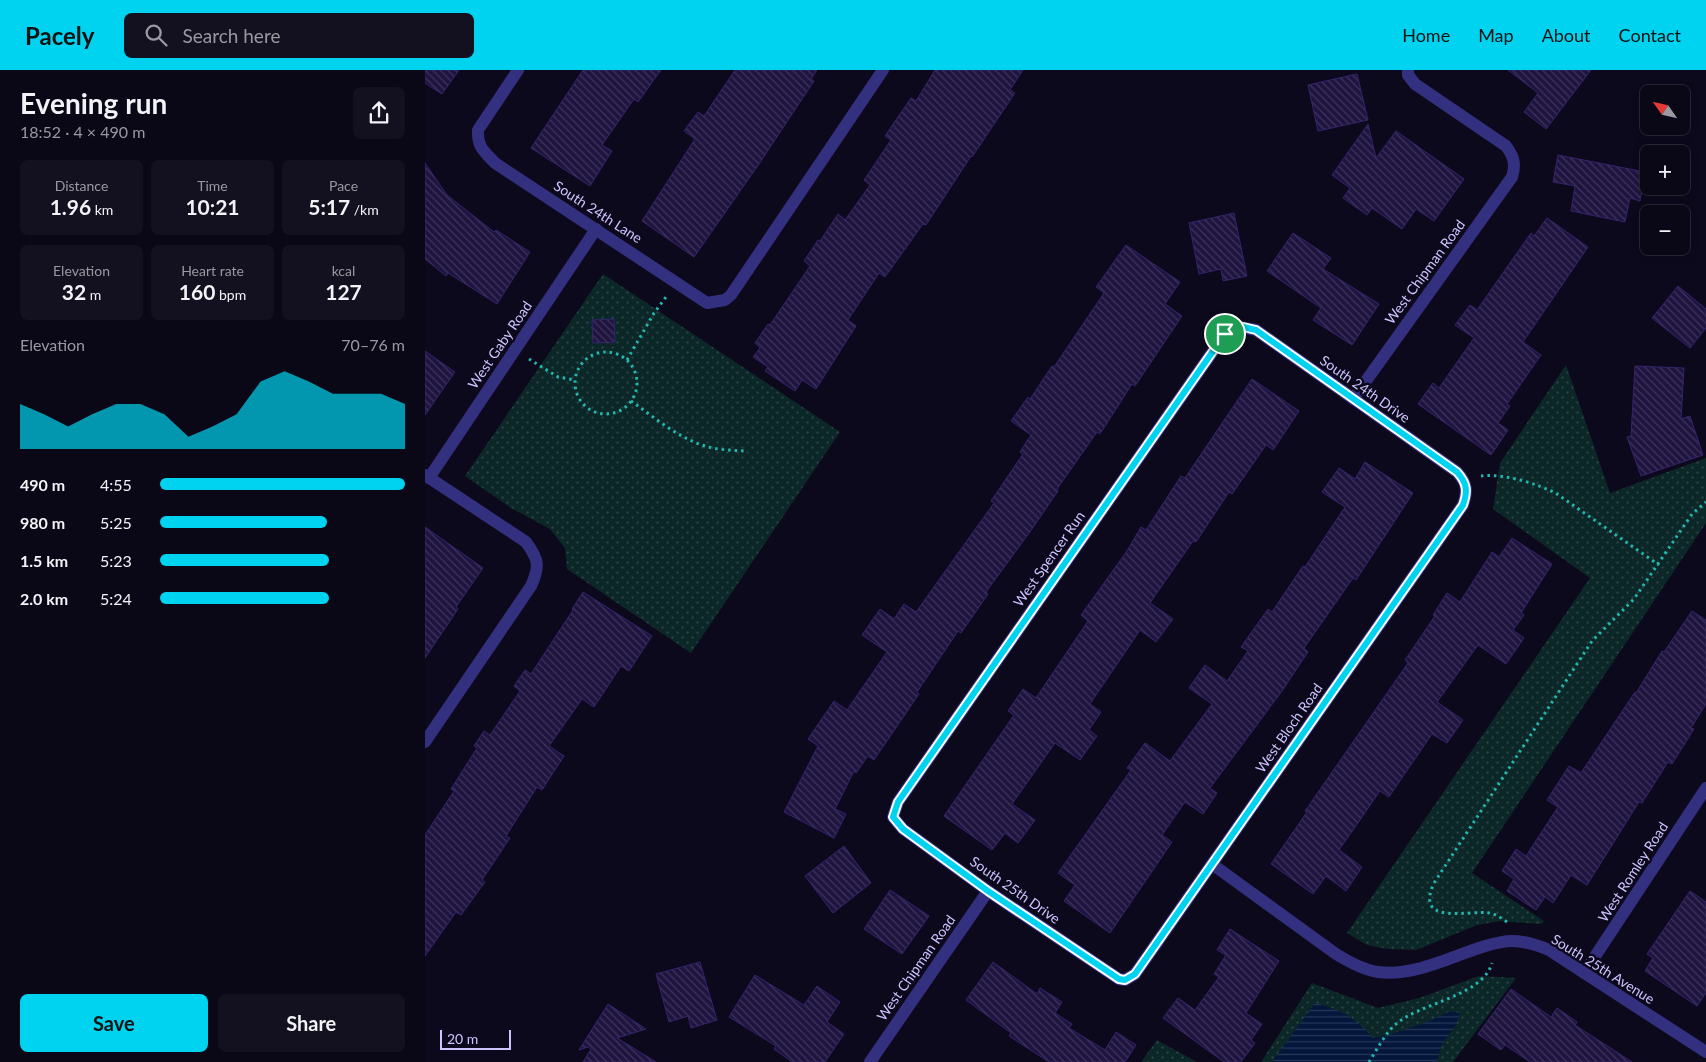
<!DOCTYPE html>
<html lang="en">
<head>
<meta charset="utf-8">
<style>
  :root { --surface:#0a0716; --page:#13101f; --text:#f1f3f6; --muted:#9999a1; --line:#2a2835; --accent:#00d3f0 }
  body { margin:0; font-family:Lato,sans-serif; background:var(--page); color:var(--text); height:100vh; display:flex; flex-direction:column; font-size:19px; white-space:nowrap }
  * { box-sizing:border-box; margin:0 }
  p { font-size:16px; color:var(--muted) }
  .icon { flex:none; width:28px; height:28px; fill:none; stroke:currentColor; stroke-width:2; stroke-linecap:round; stroke-linejoin:round }
  .map { position:relative; flex:1; overflow:hidden }
  .drawer { display:flex; flex-direction:column; background:var(--surface); width:425px }
  .drawer>* { flex:none }
  .needle { width:32px; rotate:304deg }
  .controls { position:absolute; left:1215px; top:15px; display:grid; gap:10px }
  .controls a { display:grid; place-items:center; width:50px; height:50px; border-radius:8px; background:var(--surface); box-shadow:0 2px 8px #0003,0 0 0 1px var(--line); font-size:25px }
  .scale { position:absolute; left:15px; bottom:12px; width:71px; box-sizing:border-box; padding-left:5px; border:2px solid #cdc5ff; border-top:0; font-size:14px; line-height:18px; white-space:nowrap; color:#cdc5ff; -webkit-text-stroke:4px #0d091d; paint-order:stroke }
  .pin { position:absolute; display:grid; place-items:center; width:42px; height:42px; color:#fff; margin:-21px; border:2px solid #fff; border-radius:50%; box-shadow:0 1px 5px #0007 }
  .round { display:grid; place-items:center; flex:none; width:52px; height:52px; border-radius:8px; background:var(--page) }
  .headline { display:flex; align-items:center; justify-content:space-between; height:85px; padding:0 20px }
  h1 { font-size:28px; font-weight:700; line-height:38px }
  .figures { display:grid; grid-template-columns:repeat(3,1fr); gap:8px; height:85px; padding:5px 20px }
  .figures div { display:grid; align-content:center; border-radius:8px; background:var(--page); text-align:center }
  .figures b { font-size:21px; font-weight:700 }
  .figures small { font-size:14px; font-weight:400 }
  .figures p { font-size:14px }
  .chart { height:140px; padding:10px 20px }
  .chart p { display:flex; justify-content:space-between }
  .chart svg { width:100%; height:90px; margin-top:5px; fill:var(--accent); opacity:.7 }
  .primary-button { display:flex; gap:10px; margin-top:auto; padding:10px 20px }
  .primary-button a { flex:1; height:58px; border-radius:8px; background:var(--accent); color:#111; font-size:20px; font-weight:700; line-height:58px; text-align:center }
  .primary-button a+a { background:var(--page); color:var(--text) }
  ul { padding:0 20px; list-style:none; font-size:16px }
  li { display:grid; grid-template-columns:80px 60px 1fr; align-items:center; height:38px }
  li i { height:12px; border-radius:6px; background:var(--accent) }
  header { display:flex; align-items:center; gap:30px; box-sizing:border-box; height:70px; padding:0 25px; background:var(--accent); color:#111 }
  header strong { font-size:24px }
  nav { display:flex; gap:28px; margin-inline-start:auto; font-size:18px }
  .search { width:350px; height:45px; background:var(--page); display:flex; align-items:center; gap:12px; box-sizing:border-box; padding:0 18px; border-radius:8px; color:var(--muted); font-size:19px }
  main { display:flex; flex:1; min-height:0 }
  .map>svg:first-child { display:block }
  .park { fill:url(#park-dots) }
  .water { fill:url(#water-rules) }
  .building { fill:url(#building-back-hatch); stroke:#34246d }
  .lines { fill:none; stroke-linecap:round; stroke-linejoin:round }
  .path { stroke:#22b7b1; stroke-width:3; stroke-dasharray:2.5 4; stroke-linecap:butt }
  .minor { stroke:#343080; stroke-width:12 }
  .route-casing { stroke:#fff; stroke-width:10 }
  .route { stroke:#00d3f0; stroke-width:6 }
  .labels { text-anchor:middle; stroke-width:5; stroke-linejoin:round; paint-order:stroke }
  .street-label { font-size:14px; fill:#cdc5ff; stroke:#0d091d }
</style>
</head>
<body>
<header>
<strong>Pacely</strong>
<div class="search"><svg class="icon" aria-label="search" viewBox="0 0 24 24"><circle cx="10" cy="10" r="6"/><path d="M15 15l6 6"/></svg>Search here</div>
<nav><a>Home</a><a>Map</a><a>About</a><a>Contact</a></nav>
</header>
<main>
<section class="drawer">
<div class="headline"><div><h1>Evening run</h1><p>18:52 · 4 × 490 m</p></div><a class="round"><svg class="icon" aria-label="share" viewBox="0 0 24 24"><path d="M12 15V3M7 8l5-5 5 5M5 13v7h14v-7"/></svg></a></div>
<div class="figures">
<div><p>Distance</p><b>1.96<small> km</small></b></div>
<div><p>Time</p><b>10:21</b></div>
<div><p>Pace</p><b>5:17<small> /km</small></b></div>
</div>
<div class="figures">
<div><p>Elevation</p><b>32<small> m</small></b></div>
<div><p>Heart rate</p><b>160<small> bpm</small></b></div>
<div><p>kcal</p><b>127</b></div>
</div>
<div class="chart"><p><span>Elevation</span>70–76 m</p>
<svg viewBox="0 0 160 44" preserveAspectRatio="none"><path d="M0 44V22L10 27L20 33L30 27L40 22L50 22L60 27L70 38L80 33L90 27L100 11L110 6L120 11L130 17L140 17L150 17L160 22V44z"/></svg>
</div>
<ul>
<li><b>490 m</b>4:55<i style="width:100%"></i></li>
<li><b>980 m</b>5:25<i style="width:68%"></i></li>
<li><b>1.5 km</b>5:23<i style="width:69%"></i></li>
<li><b>2.0 km</b>5:24<i style="width:69%"></i></li>
</ul>
<div class="primary-button"><a>Save</a><a>Share</a></div>
</section>
<div class="map">
<svg width="1281" height="992" viewBox="0 0 1281 992">
  <defs>
    <pattern id="park-dots" width="8" height="8" patternUnits="userSpaceOnUse" patternTransform="scale(1.25)"><rect width="8" height="8" fill="#0c2727"/><path d="M2 2h.1M6 6h.1" fill="none" stroke="#2e4547" stroke-width="1.8" stroke-linecap="round"/></pattern>
    <pattern id="water-rules" width="6" height="5" patternUnits="userSpaceOnUse" patternTransform="scale(1.25)"><rect width="6" height="5" fill="#04173b"/><path d="M0 2.5h6" fill="none" stroke="#273758"/></pattern>
    <pattern id="building-back-hatch" width="6" height="6" patternUnits="userSpaceOnUse" patternTransform="scale(1.25)"><rect width="6" height="6" fill="#1e143f"/><path d="M-1 5l2 2M0 0l6 6M5-1l2 2" fill="none" stroke="#3e355c"/></pattern>
  </defs>
  <rect width="100%" height="100%" fill="#0d091d"/>
  <!-- park -->
  <g class="park">
    <polygon points="178,204 415,362 266,583 142,499 140,478 125,459 86,438 40,406"/>
    <polygon points="1141,295 1185,423 1281,388 1281,453 1047,803 1119,851 1116,854 1075,851 1052,855 991,880 963,879 942,875 922,863 1165,508 1068,439 1075,393"/>
    <polygon points="1054,906 1091,908 1028,992 836,992 887,913 953,938 994,928"/>
    <polygon points="732,970 772,992 716,992"/>
  </g>
  <!-- water -->
  <path class="water" d="M890 933C916 940 930 947 948 968L961 966 1004 951 1026 941 1035 943 1031 955 1016 976 1012 992H847Z"/>
  <!-- building -->
  <g class="building">
    <polygon points="0,0 34,0 17,24 0,13"/>
    <polygon points="158,0 236,0 213,32 209,29 177,75 187,81 165,116 106,78"/>
    <polygon points="310,0 392,0 386,9 389,11 334,94 269,187 217,151 270,69 259,61 273,42 279,46"/>
    <polygon points="510,0 598,0 585,20 590,23 547,87 546,86 501,155 498,154 460,207 454,203 423,250 431,256 391,319 377,310 370,321 340,301 343,297 328,287 335,278 330,273 343,254 345,255 385,196 379,191 393,170 395,171 413,144 420,150 445,115 439,110 466,70 460,66 486,28 491,31"/>
    <polygon points="1083,0 1166,0 1121,59 1099,42 1113,23"/>
    <polygon points="932,4 943,50 893,61 883,15"/>
    <polygon points="943,54 951,88 971,61 1039,109 1009,151 991,139 977,159 947,138 942,145 918,128 925,118 907,105"/>
    <polygon points="1133,85 1220,102 1215,131 1205,128 1200,152 1146,141 1150,116 1128,112"/>
    <polygon points="0,93 22,125 69,162 71,160 105,182 72,234 23,203 21,206 0,189"/>
    <polygon points="809,143 822,206 798,211 796,199 774,204 764,153"/>
    <polygon points="1122,148 1163,177 1098,272 1116,285 1082,334 1085,336 1073,353 1083,360 1066,385 993,334 1008,313 1014,318 1049,268 1030,255 1045,235 1052,240 1106,163 1109,166"/>
    <polygon points="868,163 906,188 898,199 954,234 927,275 888,250 896,238 842,201"/>
    <polygon points="701,175 755,212 740,234 757,246 710,316 707,314 675,364 672,362 632,419 633,421 607,459 561,522 563,524 536,563 533,561 492,622 494,624 449,690 443,686 431,703 429,701 410,739 421,744 409,768 359,742 393,676 383,669 409,631 422,640 462,582 437,565 455,539 469,549 479,534 491,542 569,433 566,431 598,384 595,382 606,365 586,351 603,327 605,329 627,296 629,297 679,223 671,217"/>
    <polygon points="1253,216 1281,239 1281,258 1265,278 1227,248"/>
    <polygon points="189,249 190,272 168,273 167,250"/>
    <polygon points="0,281 30,302 0,345"/>
    <polygon points="1210,296 1259,298 1256,349 1265,346 1278,385 1216,406 1202,367 1206,366"/>
    <polygon points="827,309 874,341 848,380 841,375 807,424 804,422 771,472 768,471 725,533 748,549 731,572 715,560 665,634 676,642 664,660 672,666 655,690 630,673 587,734 610,750 593,773 580,763 567,780 519,746 589,645 583,641 598,619 611,628 663,551 656,545 702,481 716,457 721,460 756,406 760,408"/>
    <polygon points="940,392 988,423 931,510 928,508 879,578 883,582 857,621 785,718 792,723 778,744 760,732 737,765 747,772 685,863 639,831 650,815 633,803 706,700 702,698 720,673 745,691 787,634 764,618 780,595 802,611 823,581 816,577 843,539 847,542 878,496 880,497 920,437 897,422 914,398 930,409"/>
    <polygon points="0,457 58,498 31,537 33,539 0,588"/>
    <polygon points="1087,468 1127,494 1096,543 1099,545 1088,560 1099,568 1081,594 1053,575 1012,632 1038,650 1022,673 1007,664 964,727 955,721 914,780 937,797 921,821 901,806 888,824 846,794 882,742 880,741 983,593 980,590 1010,546 1008,545 1022,523 1035,532 1067,482 1074,487"/>
    <polygon points="158,522 227,566 204,601 196,596 169,637 157,629 124,676 139,686 117,720 112,717 81,766 85,768 57,810 60,812 36,845 31,842 0,886 0,765 29,721 26,719 52,678 49,676 59,661 65,665 95,621 89,616 100,600 106,604 148,540 147,539"/>
    <polygon points="1267,541 1281,550 1281,634 1266,658 1269,659 1247,694 1243,692 1217,733 1214,732 1162,815 1146,805 1128,833 1120,827 1111,840 1082,821 1089,809 1077,801 1091,779 1101,786 1133,737 1122,730 1144,696 1156,703 1210,622 1211,623 1237,581 1239,582"/>
    <polygon points="419,776 446,813 408,843 380,806"/>
    <polygon points="465,820 504,846 477,884 439,859"/>
    <polygon points="1265,821 1281,832 1281,923 1272,936 1220,901 1228,888 1222,884"/>
    <polygon points="805,859 854,891 821,943 837,954 826,970 830,973 816,992 799,992 738,948 753,928 770,940 794,907 789,904 801,885 792,880"/>
    <polygon points="275,892 292,950 266,958 263,946 244,952 231,904"/>
    <polygon points="568,892 612,924 615,918 637,932 630,943 647,954 644,958 680,980 691,962 711,975 700,992 624,992 584,966 586,963 541,930"/>
    <polygon points="330,905 379,935 392,916 415,932 402,952 419,964 400,992 367,992 349,979 351,976 304,947"/>
    <polygon points="1086,919 1126,947 1132,938 1152,952 1150,955 1207,992 1105,992 1080,975 1076,980 1053,964"/>
    <polygon points="183,934 221,959 192,968 231,992 158,992 166,979 163,977 154,980"/>
  </g>
  <g class="lines">
    <!-- path -->
    <g class="path">
      <circle cx="181" cy="313" r="31"/>
      <polyline points="104,289 133,307 150,310"/>
      <polyline points="202,290 229,243 241,227"/>
      <path d="M206 331C229 347 253 368 280 376 292 380 306 380 319 381"/>
      <path d="M1056 406C1078 403 1114 414 1132 424L1234 495"/>
      <path d="M1082 852C1076 848 1071 844 1064 843 1043 840 989 856 1009 813L1167 571 1209 529 1267 444 1281 432"/>
      <path d="M944 992C951 981 961 962 971 954 995 933 1058 926 1067 893"/>
    </g>
    <!-- minor -->
    <g class="minor">
      <path d="M93 0 53 60C52 77 59 81 70 93L282 233 300 230 306 225 458 0"/>
      <path d="M814 257 831 260 1032 402C1042 413 1043 421 1038 435L710 904 700 910 694 909 563 821 478 759 468 747 473 732 800 264Z"/>
      <path d="M928 329 1087 107C1091 94 1089 87 1081 76L990 14 983 5V0"/>
      <path d="M0 405 101 472C114 490 115 496 106 516L0 672"/>
      <polyline points="4,408 171,159"/>
      <path d="M787 794 911 884C924 892 938 900 953 902 988 907 1025 887 1057 877 1067 874 1076 871 1087 871 1100 871 1112 875 1124 880L1281 982"/>
      <polyline points="1159,903 1281,718"/>
      <polyline points="445,992 563,821"/>
    </g>
  </g>
  <g class="lines">
    <defs>
      <path id="route" d="M814 256 831 260 1032 402C1042 413 1043 421 1038 435L710 904 700 910 694 909 563 821 478 759 468 747 473 732 800 264Z"/>
    </defs>
    <!-- route casing -->
    <use href="#route" class="route-casing"/>
    <!-- route -->
    <use href="#route" class="route"/>
  </g>
  <g class="labels">
    <!-- street labels -->
    <g class="street-label">
      <text transform="translate(173 142) rotate(33)" y="5">South 24th Lane</text>
      <text transform="translate(1000 202) rotate(-54)" y="5">West Chipman Road</text>
      <text transform="translate(75 275) rotate(-56)" y="5">West Gaby Road</text>
      <text transform="translate(940 319) rotate(35)" y="5">South 24th Drive</text>
      <text transform="translate(624 489) rotate(-55)" y="5">West Spencer Run</text>
      <text transform="translate(864 658) rotate(-55)" y="5">West Bloch Road</text>
      <text transform="translate(1208 802) rotate(-57)" y="5">West Romley Road</text>
      <text transform="translate(590 820) rotate(35)" y="5">South 25th Drive</text>
      <text transform="translate(491 898) rotate(-55)" y="5">West Chipman Road</text>
      <text transform="translate(1178 899) rotate(32)" y="5">South 25th Avenue</text>
    </g>
  </g>
</svg>
<div class="controls">
<a><svg class="needle" viewBox="-14 -14 28 28"><path d="M0-13l5 13h-10z" fill="#e53935"/><path d="M0 13l5-13h-10z" fill="#9999a1"/></svg></a>
<a>+</a>
<a>−</a>
</div>
<div class="scale">20 m</div>
<div class="pin" style="left:800px;top:264px;background:#1e9e55"><svg class="icon" aria-label="arrive" viewBox="0 0 24 24"><path d="M6 21V4h12l-3 4 3 4H6"/></svg></div>
</div>
</main>
</body>
</html>
